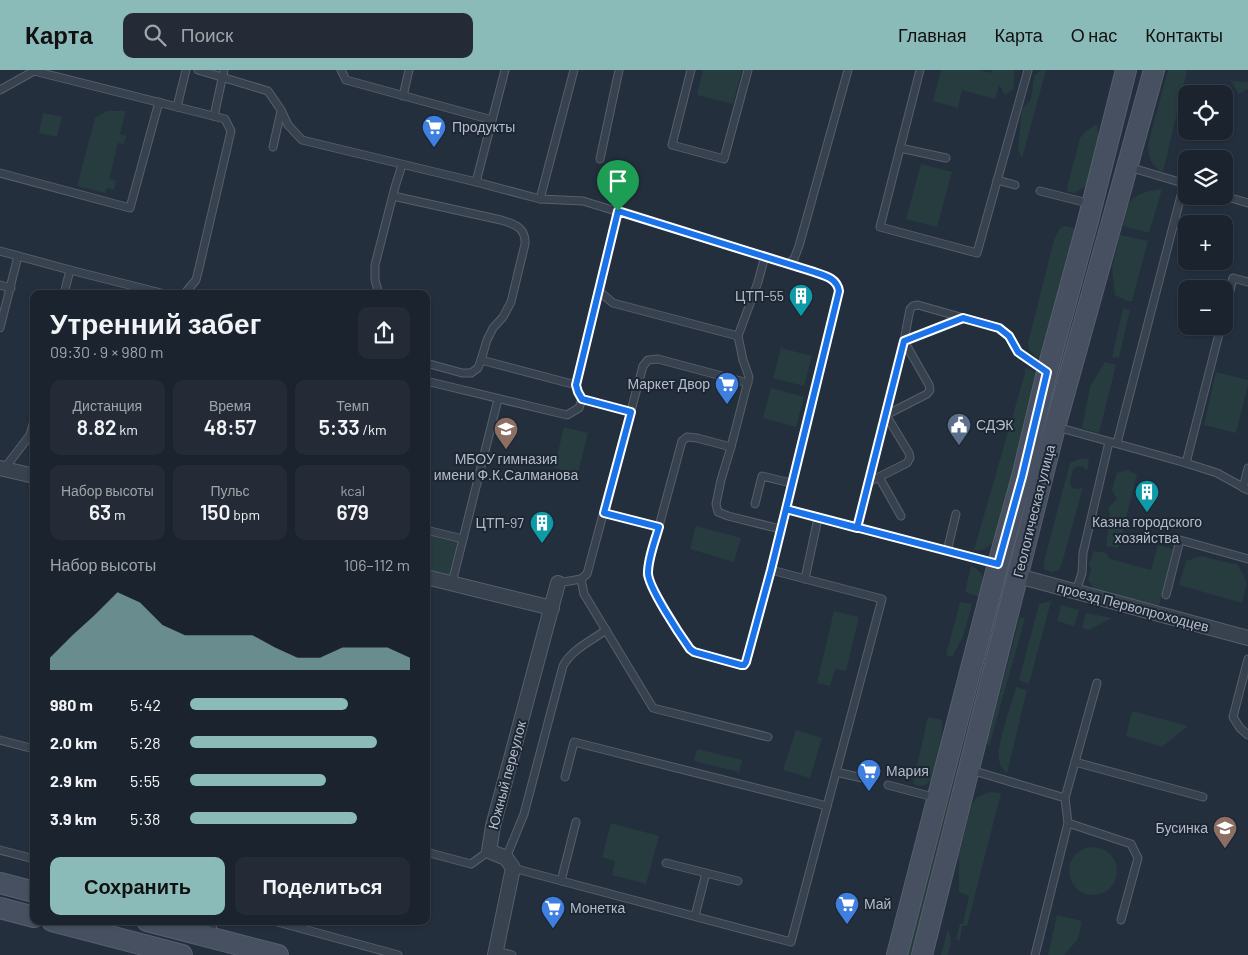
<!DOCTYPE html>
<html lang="ru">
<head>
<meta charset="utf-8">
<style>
  :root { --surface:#1b232e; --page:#242b36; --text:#f1f3f6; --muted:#a0a4aa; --line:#39404a; --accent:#8bbbb9 }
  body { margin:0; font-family:Barlow,sans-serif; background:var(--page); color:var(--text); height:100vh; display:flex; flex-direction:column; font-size:19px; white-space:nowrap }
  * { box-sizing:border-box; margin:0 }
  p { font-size:16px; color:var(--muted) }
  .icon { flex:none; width:28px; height:28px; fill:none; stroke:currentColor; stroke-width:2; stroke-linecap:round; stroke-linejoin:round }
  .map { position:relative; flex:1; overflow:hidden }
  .sheet { position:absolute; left:30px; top:220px; width:400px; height:635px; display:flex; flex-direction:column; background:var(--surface); border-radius:10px; box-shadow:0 1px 4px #0004,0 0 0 1px var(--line) }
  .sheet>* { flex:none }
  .buttons { position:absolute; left:1178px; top:15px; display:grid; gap:10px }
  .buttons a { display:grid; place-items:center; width:55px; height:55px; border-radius:10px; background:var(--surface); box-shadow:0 1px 4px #0004,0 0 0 1px var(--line); font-size:25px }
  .pin { position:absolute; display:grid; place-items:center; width:42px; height:42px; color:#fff; margin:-51px -21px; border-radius:50% 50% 50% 0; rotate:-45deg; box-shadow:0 0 5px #0007 }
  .pin .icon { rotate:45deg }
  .round { display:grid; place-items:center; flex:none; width:52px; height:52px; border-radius:10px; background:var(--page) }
  .headline { display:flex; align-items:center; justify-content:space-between; height:85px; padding:0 20px }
  h1 { font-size:28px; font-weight:600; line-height:38px }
  .metrics { display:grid; grid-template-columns:repeat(3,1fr); gap:8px; height:85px; padding:5px 20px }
  .metrics div { display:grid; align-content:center; border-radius:10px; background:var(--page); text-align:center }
  .metrics b { font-size:21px; font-weight:600 }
  .metrics small { font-size:14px; font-weight:400 }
  .metrics p { font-size:14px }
  .chart { height:140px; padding:10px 20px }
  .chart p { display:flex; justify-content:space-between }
  .chart svg { width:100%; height:90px; margin-top:5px; fill:var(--accent); opacity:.7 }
  .primary-button { display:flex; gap:10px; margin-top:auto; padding:10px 20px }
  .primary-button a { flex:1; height:58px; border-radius:10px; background:var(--accent); color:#111; font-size:20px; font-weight:600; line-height:58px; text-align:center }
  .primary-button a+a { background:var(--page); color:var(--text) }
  ul { padding:0 20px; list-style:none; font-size:16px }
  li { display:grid; grid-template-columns:80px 60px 1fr; align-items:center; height:38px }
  li i { height:12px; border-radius:6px; background:var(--accent) }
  header { display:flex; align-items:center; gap:30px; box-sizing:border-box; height:70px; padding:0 25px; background:var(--accent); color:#111 }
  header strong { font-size:24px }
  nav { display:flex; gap:28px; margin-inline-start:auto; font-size:18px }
  .search { width:350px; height:45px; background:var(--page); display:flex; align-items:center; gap:12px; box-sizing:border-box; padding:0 18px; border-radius:10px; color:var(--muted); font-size:19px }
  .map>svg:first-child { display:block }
  .green { fill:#263c3f }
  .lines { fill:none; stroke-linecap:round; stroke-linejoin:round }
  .lane-casing { stroke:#565f6c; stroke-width:9 }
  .street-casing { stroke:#565f6c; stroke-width:16 }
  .secondary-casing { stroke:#565f6c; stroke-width:22 }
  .lane { stroke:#38414e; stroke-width:7 }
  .street { stroke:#38414e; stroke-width:14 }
  .secondary { stroke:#465061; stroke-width:20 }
  .route-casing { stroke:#fff; stroke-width:10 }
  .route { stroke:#1a73e8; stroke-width:6 }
  .labels { text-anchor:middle; stroke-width:4; stroke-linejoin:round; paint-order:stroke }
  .poi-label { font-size:14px; fill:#b4bcc9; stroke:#1d2633; text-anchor:start }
  .street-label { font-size:14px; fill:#b4bcc9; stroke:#1d2633 }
</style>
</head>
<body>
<header>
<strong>Карта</strong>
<div class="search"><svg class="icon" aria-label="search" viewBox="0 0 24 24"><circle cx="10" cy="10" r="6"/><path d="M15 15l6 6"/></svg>Поиск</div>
<nav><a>Главная</a><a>Карта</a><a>О нас</a><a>Контакты</a></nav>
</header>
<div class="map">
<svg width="1248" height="885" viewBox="0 0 1248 885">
  <rect width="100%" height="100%" fill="#242f3e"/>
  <!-- green -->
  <g class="green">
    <polygon points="703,0 742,0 733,34 697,25"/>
    <polygon points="941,0 979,0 991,3 992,0 1015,0 1013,19 1005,25 999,15 995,29 962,20 958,38 933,31"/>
    <polygon points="1041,0 1046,0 1022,88 1018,79 1022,39 1031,30 1034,6"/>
    <path d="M1168 0H1187L1163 102C1151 97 1148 87 1148 74Z"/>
    <polygon points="1231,11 1248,12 1248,19 1239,24"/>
    <polygon points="107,41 126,41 120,64 126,66 124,74 118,73 109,109 116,111 114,120 107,118 105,123 77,116 95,48"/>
    <polygon points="43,43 62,47 57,67 39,63"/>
    <polygon points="1097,54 1099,72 1088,111 1085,117 1074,123 1068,122 1067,118 1080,68 1085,62"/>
    <polygon points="921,94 952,102 937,157 906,149"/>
    <path d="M1162 119 1149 163 1123 156C1124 150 1124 142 1127 136 1133 124 1149 120 1162 119Z"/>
    <polygon points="1065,156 1073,158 1076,162 1040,290 1029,280 1028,273 1054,170 1060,158"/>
    <polygon points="1120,165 1148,171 1132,231 1127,231 1115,225 1112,198"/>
    <polygon points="1123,238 1130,240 1119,288 1112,287"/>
    <polygon points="781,278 812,286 804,316 773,308"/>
    <polygon points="1105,292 1116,295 1099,363 1082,358 1090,317"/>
    <path d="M1025 298 1032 300 1038 306V313L994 472C988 477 982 482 974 480L1025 303Z"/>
    <polygon points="1216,302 1248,310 1248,315 1236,363 1204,355"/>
    <polygon points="771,318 804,327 796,357 763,348"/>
    <polygon points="564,357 588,363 578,403 554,398"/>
    <polygon points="1086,388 1089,390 1087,401 1083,397 1078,396 1073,399 1070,413 1072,418 1079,419 1083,417 1062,493 1059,500 1052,502 1044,499 1044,491 1070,393 1079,389"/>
    <polygon points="1128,400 1137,405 1118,478 1106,476 1108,461 1105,453 1110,446 1108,438 1117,429 1112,420 1117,403"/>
    <polygon points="696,456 741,468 734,492 690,479"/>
    <polygon points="426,460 463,469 454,506 426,499"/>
    <polygon points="1158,475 1173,479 1159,536 1094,519 1088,510 1091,499 1089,494 1094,481 1106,483 1110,489 1151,500"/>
    <polygon points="1201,486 1238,495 1247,512 1242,533 1179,515 1186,491"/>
    <path d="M971 496C987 504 984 513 982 528L965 522Z"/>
    <polygon points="1051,531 1029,614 1019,610 1039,534"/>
    <polygon points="960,532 972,534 963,567 952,587 946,585"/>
    <polygon points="1061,535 1079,540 1074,556 1057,551"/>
    <polygon points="834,541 859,547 846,601 835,599 830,616 817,613"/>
    <polygon points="1086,543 1112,548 1089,560 1082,558"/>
    <polygon points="997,544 1000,545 913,885 908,885"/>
    <polygon points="1020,547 1025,548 989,677 987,672"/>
    <path d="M1016 617 1027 620 1007 703C1003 699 1000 696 999 690 996 674 1012 634 1016 617Z"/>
    <polygon points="1132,641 1188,656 1162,677 1126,666"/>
    <path d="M928 647 942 650C942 666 942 707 925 715 921 717 917 715 913 714Z"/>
    <polygon points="796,660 822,668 810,708 783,700"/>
    <polygon points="697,679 742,690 739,702 694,691"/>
    <polygon points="991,722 1001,723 967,856 962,856 960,870 956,869 960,854 963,854 969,826 959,822 959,783 972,734 977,727"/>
    <polygon points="611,753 659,766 646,814 612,805 615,791 602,787"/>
    <circle cx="1093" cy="801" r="24"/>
    <polygon points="1057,845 1082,851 1078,869 1064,885 1048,885"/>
    <polygon points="948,859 951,872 948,885 941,885"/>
  </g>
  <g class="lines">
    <defs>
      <g id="lane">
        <polyline points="198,0 268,21 281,40 288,55 302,70 476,112 505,0"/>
        <polyline points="341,0 346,10 492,50"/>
        <polyline points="691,0 672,75 724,89 748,0"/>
        <polyline points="920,0 880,157 977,183 1028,0"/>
        <polyline points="0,20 34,1 225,49 231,61 199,198 196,210 185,223 181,224"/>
        <polyline points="403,26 409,0"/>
        <polyline points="177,37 186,0"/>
        <polyline points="214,46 224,0"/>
        <polyline points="273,77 281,41"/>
        <polyline points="900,78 946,88"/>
        <polyline points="600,89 619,0"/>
        <polyline points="1129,97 1186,114"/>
        <polyline points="0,103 130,138 159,32"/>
        <polyline points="997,110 1015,115"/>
        <path d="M476 112 540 129 583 131 811 201C822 205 837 207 839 221L771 500 746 593 744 595H741L694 582 689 579 652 517 647 505 649 493 682 371 687 367 697 368 731 377"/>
        <polyline points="1040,121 1091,134"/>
        <path d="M393 126 501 150C515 154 526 158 525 174L511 232 503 247 493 258 487 270 481 290 478 298 471 303H462L426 293"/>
        <polyline points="1224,126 1248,133"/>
        <polyline points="540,129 574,0"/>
        <polyline points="618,141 576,315 578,322 582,329 631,342"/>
        <polyline points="0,181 70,200 165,224"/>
        <polyline points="788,194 794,189 799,176 848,0"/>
        <polyline points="0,215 11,218"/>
        <polyline points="600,222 613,233 738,266 758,212 765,186"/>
        <polyline points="64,224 70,200"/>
        <polyline points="379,224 375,210 375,195 395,117 402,95"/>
        <polyline points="1224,246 1233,208 1248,212"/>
        <polyline points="0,258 18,186"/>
        <polyline points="738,266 743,290 749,307 731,377 721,410 716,434 718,442 728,446 780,459"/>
        <polyline points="481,290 576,315"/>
        <polyline points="426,311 567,345 579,338 582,329"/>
        <polyline points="1057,357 1186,393 1217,403 1248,420"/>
        <polyline points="1117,373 1184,114"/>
        <polyline points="1186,393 1221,256"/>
        <polyline points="4,399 30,365 34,351"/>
        <polyline points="879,407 901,446"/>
        <polyline points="869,412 907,393 910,388 909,383 886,345 927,324 930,320 929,315 904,271 963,248"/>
        <polyline points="1243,418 1248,398"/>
        <polyline points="755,434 762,406 791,413"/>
        <polyline points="786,439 995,494"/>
        <polyline points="604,443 659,457"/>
        <polyline points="857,458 904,271 910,239 913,236 918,235 999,258 1009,266 1018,282 1045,301"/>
        <polyline points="426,460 463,469"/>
        <polyline points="947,481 956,444"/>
        <polyline points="581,509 584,524 653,638 768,667"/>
        <polyline points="805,509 818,448"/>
        <polyline points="452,513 498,329"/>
        <polyline points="558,513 581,509 587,504 643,296 648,290 658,289 748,313"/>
        <polyline points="1076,521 1082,503 1083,483 1109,372"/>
        <polyline points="1166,525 1180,470 1248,489"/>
        <polyline points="1248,589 1233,647 1240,658 1248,665"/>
        <polyline points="0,670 34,679"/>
        <polyline points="1075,692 1203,727"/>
        <polyline points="971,700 1065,728 1068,753 1035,885"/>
        <polyline points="836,702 862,708"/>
        <polyline points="565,707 574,672 827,736"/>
        <polyline points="888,715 937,728"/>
        <polyline points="1065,728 1097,613"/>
        <polyline points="1068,753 1131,774 1138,788 1121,850"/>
        <polyline points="0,780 34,789"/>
        <polyline points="426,782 471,794 489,781"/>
        <path d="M506 788 524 744 563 596C571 580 591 571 606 560"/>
        <polyline points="666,793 738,811"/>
        <polyline points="513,798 791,872 882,529 771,500"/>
        <polyline points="561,811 576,752"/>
        <polyline points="695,846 706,803"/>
        <polyline points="274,851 398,885"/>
        <polyline points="210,867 214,851"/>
        <polyline points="496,881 512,885"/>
      </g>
      <g id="street">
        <polyline points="0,398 34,406"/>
        <polyline points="1018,506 1248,568"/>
        <polyline points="426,507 552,538"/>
        <polyline points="495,885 513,798 506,788 489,781 493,756 558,513"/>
      </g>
      <g id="secondary">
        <polyline points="0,813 34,822"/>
        <polyline points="0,838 34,847"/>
        <polyline points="52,851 182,885"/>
        <polyline points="147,851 278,885"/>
        <polyline points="897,885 998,494 1022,407 1047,302 1088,151 1126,0"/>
        <polyline points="922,885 1055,357 1154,0"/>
      </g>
    </defs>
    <!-- lane casing -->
    <use href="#lane" class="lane-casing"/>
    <!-- street casing -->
    <use href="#street" class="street-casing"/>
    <!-- secondary casing -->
    <use href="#secondary" class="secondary-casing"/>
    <!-- lane -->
    <use href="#lane" class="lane"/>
    <!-- street -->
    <use href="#street" class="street"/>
    <!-- secondary -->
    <use href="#secondary" class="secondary"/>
  </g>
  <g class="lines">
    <defs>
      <path id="route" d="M618 141 576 315 578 322 582 329 631 342 604 443 659 457C655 471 648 488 648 503 648 517 680 565 690 579L694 582 741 595H744L746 592 771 500 786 439 998 494 1022 407 1047 302 1018 282 1009 266 999 258 963 248 904 271 857 458 786 439 839 221C837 207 822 205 811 201L618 141"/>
    </defs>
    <!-- route casing -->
    <use href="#route" class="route-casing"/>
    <!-- route -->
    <use href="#route" class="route"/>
  </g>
  <!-- icons -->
  <defs>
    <symbol id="supermarket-pin" viewBox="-11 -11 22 30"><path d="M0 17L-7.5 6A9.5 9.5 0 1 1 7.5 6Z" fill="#3f7fe0" stroke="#1d2633"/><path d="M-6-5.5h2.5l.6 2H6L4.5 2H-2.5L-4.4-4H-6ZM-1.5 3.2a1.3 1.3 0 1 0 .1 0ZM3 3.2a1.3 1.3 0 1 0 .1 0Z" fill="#fff"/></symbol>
    <symbol id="building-pin" viewBox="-11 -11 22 30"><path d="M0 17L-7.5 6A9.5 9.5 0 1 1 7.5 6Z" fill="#0f9aa8" stroke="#1d2633"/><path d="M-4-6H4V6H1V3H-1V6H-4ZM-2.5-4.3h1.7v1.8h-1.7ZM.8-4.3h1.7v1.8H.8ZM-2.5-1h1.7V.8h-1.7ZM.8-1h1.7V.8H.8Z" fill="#fff"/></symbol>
    <symbol id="civic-pin" viewBox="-11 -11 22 30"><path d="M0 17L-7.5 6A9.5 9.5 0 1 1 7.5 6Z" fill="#5c6f8a" stroke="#1d2633"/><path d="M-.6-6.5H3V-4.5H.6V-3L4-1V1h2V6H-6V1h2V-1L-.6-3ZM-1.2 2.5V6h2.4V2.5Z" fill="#fff"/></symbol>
    <symbol id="school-pin" viewBox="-11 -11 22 30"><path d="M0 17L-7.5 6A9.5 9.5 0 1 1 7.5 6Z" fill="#8d6e63" stroke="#1d2633"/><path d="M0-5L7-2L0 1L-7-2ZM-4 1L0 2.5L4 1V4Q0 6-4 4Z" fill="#fff"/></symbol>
  </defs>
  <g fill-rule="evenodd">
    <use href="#supermarket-pin" x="420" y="43" width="28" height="38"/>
    <use href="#building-pin" x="787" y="212" width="28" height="38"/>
    <use href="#supermarket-pin" x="713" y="300" width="28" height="38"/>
    <use href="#civic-pin" x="945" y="341" width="28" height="38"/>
    <use href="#school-pin" x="492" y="345" width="28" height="38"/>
    <use href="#building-pin" x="1133" y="408" width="28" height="38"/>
    <use href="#building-pin" x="528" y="439" width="28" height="38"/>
    <use href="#supermarket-pin" x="855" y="687" width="28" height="38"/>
    <use href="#school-pin" x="1211" y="744" width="28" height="38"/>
    <use href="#supermarket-pin" x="833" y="820" width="28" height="38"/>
    <use href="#supermarket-pin" x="539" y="824" width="28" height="38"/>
  </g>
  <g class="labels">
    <!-- poi labels -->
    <g class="poi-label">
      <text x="452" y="62">Продукты</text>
      <text x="784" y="231" text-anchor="end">ЦТП-55</text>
      <text x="710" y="319" text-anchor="end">Маркет Двор</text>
      <text x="976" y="360">СДЭК</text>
      <text x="506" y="394" text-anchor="middle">МБОУ гимназия<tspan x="506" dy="16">имени Ф.К.Салманова</tspan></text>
      <text x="1147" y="457" text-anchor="middle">Казна городского<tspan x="1147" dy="16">хозяйства</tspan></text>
      <text x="524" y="458" text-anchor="end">ЦТП-97</text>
      <text x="886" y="706">Мария</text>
      <text x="1208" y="763" text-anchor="end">Бусинка</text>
      <text x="864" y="839">Май</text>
      <text x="570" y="843">Монетка</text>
    </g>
    <!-- street labels -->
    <g class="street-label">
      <text transform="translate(1034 441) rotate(-76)" y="5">Геологическая улица</text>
      <text transform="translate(1133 537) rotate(15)" y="5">проезд Первопроходцев</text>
      <text transform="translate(507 705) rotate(-75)" y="5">Южный переулок</text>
    </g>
  </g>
</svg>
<div class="buttons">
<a><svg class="icon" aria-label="locate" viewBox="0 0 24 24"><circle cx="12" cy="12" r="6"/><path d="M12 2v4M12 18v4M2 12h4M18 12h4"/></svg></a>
<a><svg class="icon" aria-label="layers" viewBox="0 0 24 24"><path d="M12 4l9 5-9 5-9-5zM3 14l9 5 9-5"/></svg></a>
<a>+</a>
<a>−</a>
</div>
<div class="pin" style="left:618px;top:141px;background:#1e9e55"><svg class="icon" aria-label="arrive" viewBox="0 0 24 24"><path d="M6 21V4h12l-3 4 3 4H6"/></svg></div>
<section class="sheet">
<div class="headline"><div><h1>Утренний забег</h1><p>09:30 · 9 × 980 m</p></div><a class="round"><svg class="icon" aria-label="share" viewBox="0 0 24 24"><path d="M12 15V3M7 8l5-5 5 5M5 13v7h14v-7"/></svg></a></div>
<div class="metrics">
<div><p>Дистанция</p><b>8.82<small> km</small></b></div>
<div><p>Время</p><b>48:57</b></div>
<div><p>Темп</p><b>5:33<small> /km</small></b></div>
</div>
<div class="metrics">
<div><p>Набор высоты</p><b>63<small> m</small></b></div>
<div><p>Пульс</p><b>150<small> bpm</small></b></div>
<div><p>kcal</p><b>679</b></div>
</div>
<div class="chart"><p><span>Набор высоты</span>106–112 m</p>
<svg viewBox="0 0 160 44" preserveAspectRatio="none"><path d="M0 44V38L10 27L20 17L30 6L40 11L50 22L60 27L70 27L80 27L90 27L100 33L110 38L120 38L130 33L140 33L150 33L160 38V44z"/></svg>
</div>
<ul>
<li><b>980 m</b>5:42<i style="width:72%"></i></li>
<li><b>2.0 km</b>5:28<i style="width:85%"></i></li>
<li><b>2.9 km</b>5:55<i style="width:62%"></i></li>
<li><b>3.9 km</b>5:38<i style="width:76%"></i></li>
</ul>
<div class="primary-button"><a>Сохранить</a><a>Поделиться</a></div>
</section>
</div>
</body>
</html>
